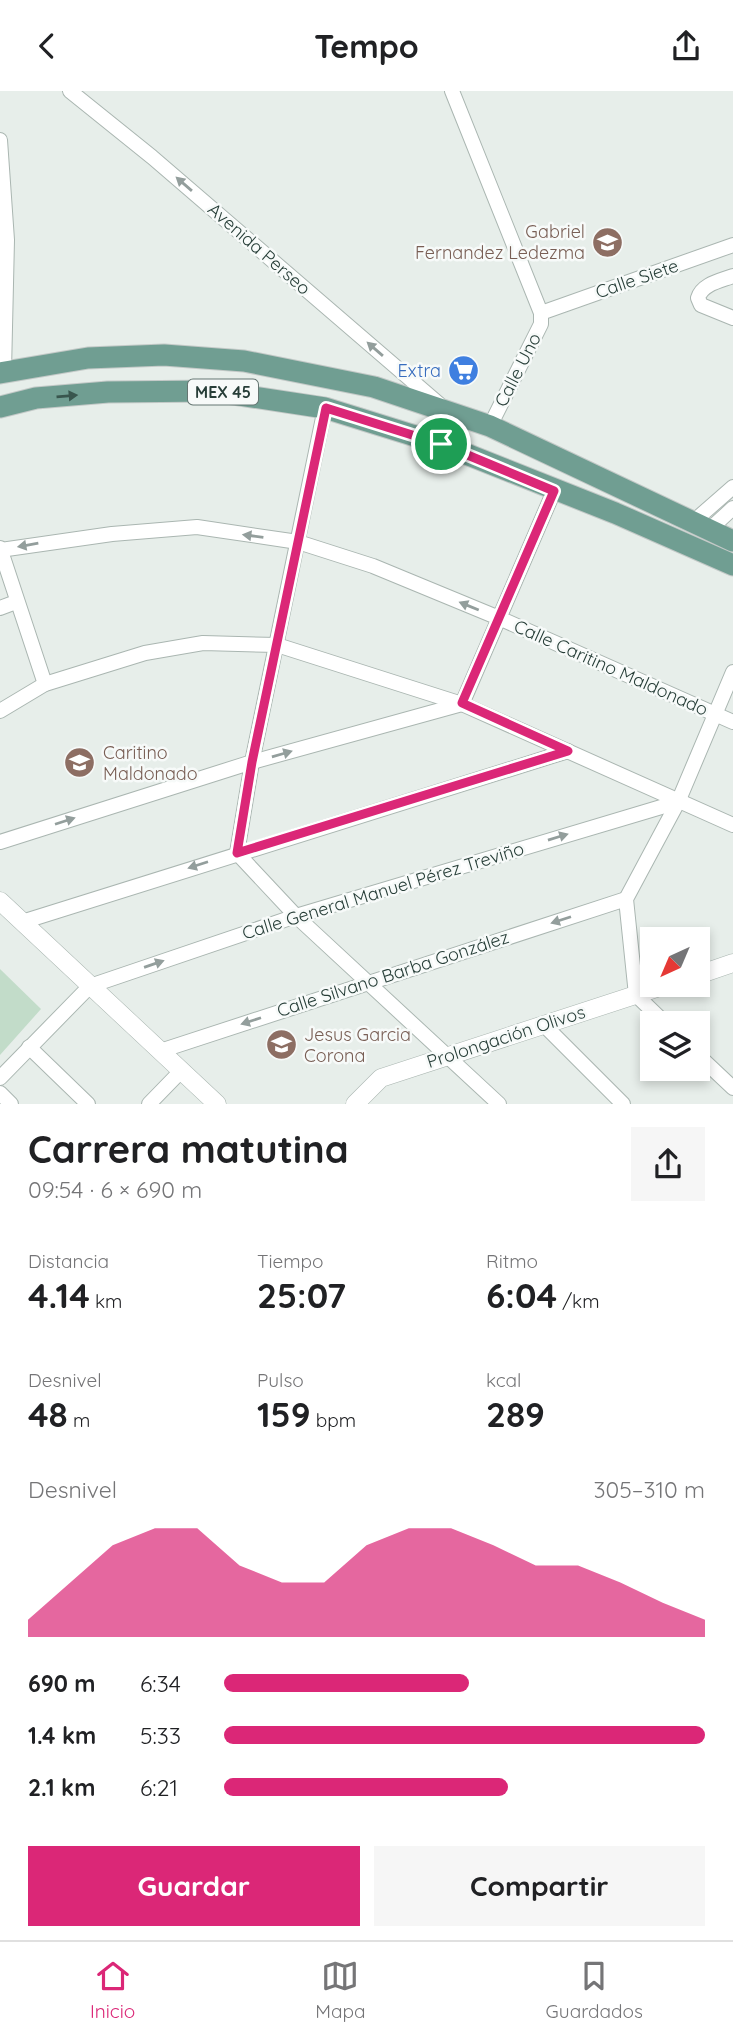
<!DOCTYPE html>
<html lang="es">
<head>
<meta charset="utf-8">
<style>
  :root { --surface:#fff; --page:#f6f6f6; --text:#202124; --muted:#757577; --line:#e0e0e0; --accent:#db2777 }
  body { margin:0; font-family:Quicksand,sans-serif; background:var(--page); color:var(--text); height:100vh; display:flex; flex-direction:column; font-size:26px; white-space:nowrap }
  * { box-sizing:border-box; margin:0 }
  p { font-size:23px; color:var(--muted) }
  .icon { flex:none; width:38px; height:38px; fill:none; stroke:currentColor; stroke-width:2; stroke-linecap:round; stroke-linejoin:round }
  .map { position:relative; height:1013px; overflow:hidden }
  .panel { display:flex; flex-direction:column; background:var(--surface); flex:1 }
  .panel>* { flex:none }
  .needle { width:46px; rotate:224deg }
  .tools { position:absolute; left:640px; top:836px; display:grid; gap:14px }
  .tools a { display:grid; place-items:center; width:70px; height:70px; border-radius:0px; background:var(--surface); box-shadow:0 4px 10px #0003; font-size:35px }
  .pin { position:absolute; display:grid; place-items:center; width:60px; height:60px; color:#fff; margin:-30px; border:4px solid #fff; border-radius:50%; box-shadow:0 2px 7px #0007 }
  .round { display:grid; place-items:center; flex:none; width:74px; height:74px; border-radius:0px; background:var(--page) }
  .head { display:flex; align-items:center; justify-content:space-between; height:119px; padding:0 28px }
  h1 { font-size:38px; font-weight:700; line-height:52px }
  .stats { display:grid; grid-template-columns:repeat(3,1fr); gap:10px; height:119px; padding:7px 28px }
  .stats div { display:grid; align-content:center }
  .stats b { font-size:35px; font-weight:700 }
  .stats small { font-size:19px; font-weight:400 }
  .stats p { font-size:19px }
  .chart { height:196px; padding:14px 28px }
  .chart p { display:flex; justify-content:space-between }
  .chart svg { width:100%; height:126px; margin-top:7px; fill:var(--accent); opacity:.7 }
  .action { display:flex; gap:14px; margin-top:auto; padding:14px 28px }
  .action a { flex:1; height:80px; border-radius:0px; background:var(--accent); color:#fff; font-size:28px; font-weight:700; line-height:80px; text-align:center }
  .action a+a { background:var(--page); color:var(--text) }
  ul { padding:0 28px; list-style:none; font-size:23px }
  li { display:grid; grid-template-columns:112px 84px 1fr; align-items:center; height:52px }
  li i { height:18px; border-radius:9px; background:var(--accent) }
  header { display:flex; justify-content:space-between; align-items:center; height:91px; padding:0 28px; background:var(--surface); font-size:32px; font-weight:700 }
  .tab-bar { display:flex; justify-content:space-around; align-items:center; height:98px; border-top:2px solid var(--line); background:var(--surface); font-size:19px; color:var(--muted) }
  .tab-bar a { display:grid; justify-items:center; gap:4px }
  .tab-bar .active { color:var(--accent) }
  .map>svg:first-child { display:block }
  .green { fill:#c2dcc9 }
  .lines { fill:none; stroke-linecap:round; stroke-linejoin:round }
  .minor-casing { stroke:#aab6b1; stroke-width:16 }
  .tertiary-casing { stroke:#aab6b1; stroke-width:19 }
  .primary-casing { stroke:#c3c9c7; stroke-width:23 }
  .minor { stroke:#fff; stroke-width:14 }
  .tertiary { stroke:#fff; stroke-width:18 }
  .primary { stroke:#709e92; stroke-width:21 }
  .oneway { fill:#939e9c }
  .oneway2 { fill:#39564e }
  .route-casing { stroke:#fff; stroke-width:14 }
  .route { stroke:#db2777; stroke-width:9 }
  .labels { text-anchor:middle; stroke-width:5; stroke-linejoin:round; paint-order:stroke }
  .shield { fill:#f7faf9; stroke:#657672; stroke-width:2 }
  .shield-label { font-size:16px; font-weight:bold; fill:#273e38 }
  .education-label { font-size:18px; fill:#785e54; stroke:#f7faf9; text-anchor:start }
  .street-label { font-size:18px; fill:#273e38; stroke:#f7faf9 }
  .shop-label { font-size:18px; fill:#366cbe; stroke:#f7faf9; text-anchor:end }
</style>
</head>
<body>
<header><svg class="icon" aria-label="back" viewBox="0 0 24 24"><path d="M15 5l-7 7 7 7"/></svg>Tempo<svg class="icon" aria-label="share" viewBox="0 0 24 24"><path d="M12 15V3M7 8l5-5 5 5M5 13v7h14v-7"/></svg></header>
<div class="map">
<svg width="733" height="1013" viewBox="0 0 733 1013">
  <rect width="100%" height="100%" fill="#e7eeea"/>
  <!-- green -->
  <polygon class="green" points="0,878 41,918 0,964"/>
  <g class="lines">
    <defs>
      <g id="minor">
        <polyline points="70,0 152,66 439,313"/>
        <polyline points="452,0 541,222 541,233 490,335"/>
        <polyline points="0,49 7,149 4,280"/>
        <path d="M733 185C720 190 702 193 698 207L701 214 733 227"/>
        <polyline points="541,222 733,154"/>
        <polyline points="325,317 252,671 237,762 296,825 499,1013"/>
        <polyline points="693,431 733,396"/>
        <polyline points="709,439 733,417"/>
        <polyline points="0,457 45,593"/>
        <polyline points="0,459 112,443 197,436 298,451 373,475 499,527 733,631"/>
        <polyline points="0,517 16,511"/>
        <polyline points="0,620 45,593 145,562 203,552 277,554 462,613 733,734"/>
        <polyline points="0,751 252,671 462,613 554,400"/>
        <polyline points="22,831 568,660"/>
        <polyline points="666,933 636,904 626,808 678,711 733,581"/>
        <polyline points="544,934 623,1013"/>
        <polyline points="29,956 88,1013"/>
        <polyline points="160,960 626,808"/>
        <polyline points="698,964 733,997"/>
        <polyline points="0,987 90,895 296,825 678,711"/>
        <polyline points="0,1002 11,1013"/>
        <polyline points="149,1013 182,979"/>
      </g>
      <g id="tertiary">
        <polyline points="0,810 217,1013"/>
        <polyline points="698,884 733,872"/>
        <polyline points="355,1013 381,987 666,894"/>
      </g>
      <g id="primary">
        <polyline points="0,282 88,267 164,264 244,270 374,296 490,335 733,450"/>
        <polyline points="0,316 36,307 108,301 213,300 325,317 441,353 615,422 733,474"/>
      </g>
    </defs>
    <!-- minor casing -->
    <use href="#minor" class="minor-casing"/>
    <!-- tertiary casing -->
    <use href="#tertiary" class="tertiary-casing"/>
    <!-- primary casing -->
    <use href="#primary" class="primary-casing"/>
    <!-- minor -->
    <use href="#minor" class="minor"/>
    <!-- tertiary -->
    <use href="#tertiary" class="tertiary"/>
    <!-- primary -->
    <use href="#primary" class="primary"/>
  </g>
  <!-- one-way arrows -->
  <defs><path id="oneway-solid" d="M-6-.8H1V-3.2L6.5 0L1 3.2V.8H-6Z" transform="scale(1.75)"/></defs>
  <g class="oneway">
    <use href="#oneway-solid" transform="translate(184 93) rotate(-139)"/>
    <use href="#oneway-solid" transform="translate(375 258) rotate(-139)"/>
    <use href="#oneway-solid" transform="translate(253 445) rotate(-172)"/>
    <use href="#oneway-solid" transform="translate(28 454) rotate(170)"/>
    <use href="#oneway-solid" transform="translate(469 515) rotate(-158)"/>
    <use href="#oneway-solid" transform="translate(282 663) rotate(-16)"/>
    <use href="#oneway-solid" transform="translate(65 730) rotate(-18)"/>
    <use href="#oneway-solid" transform="translate(558 746) rotate(-17)"/>
    <use href="#oneway-solid" transform="translate(198 774) rotate(162)"/>
    <use href="#oneway-solid" transform="translate(561 829) rotate(162)"/>
    <use href="#oneway-solid" transform="translate(154 873) rotate(-19)"/>
    <use href="#oneway-solid" transform="translate(251 930) rotate(162)"/>
  </g>
  <use class="oneway2" href="#oneway-solid" transform="translate(67 305) rotate(-5)"/>
  <g class="lines">
    <defs>
      <polygon id="route" points="326,317 441,353 554,400 462,612 568,660 237,762 252,671"/>
    </defs>
    <!-- route casing -->
    <use href="#route" class="route-casing"/>
    <!-- route -->
    <use href="#route" class="route"/>
  </g>
  <!-- icons -->
  <defs>
    <symbol id="school-disc" viewBox="-11 -11 22 22"><circle r="9.5" fill="#8d6e63" stroke="#f7faf9"/><path d="M0-5L7-2L0 1L-7-2ZM-4 1L0 2.5L4 1V4Q0 6-4 4Z" fill="#fff"/></symbol>
    <symbol id="supermarket-disc" viewBox="-11 -11 22 22"><circle r="9.5" fill="#3f7fe0" stroke="#f7faf9"/><path d="M-6-5.5h2.5l.6 2H6L4.5 2H-2.5L-4.4-4H-6ZM-1.5 3.2a1.3 1.3 0 1 0 .1 0ZM3 3.2a1.3 1.3 0 1 0 .1 0Z" fill="#fff"/></symbol>
  </defs>
  <g fill-rule="evenodd">
    <use href="#school-disc" x="590" y="134" width="35" height="35"/>
    <use href="#supermarket-disc" x="446" y="262" width="35" height="35"/>
    <use href="#school-disc" x="62" y="654" width="35" height="35"/>
    <use href="#school-disc" x="264" y="936" width="35" height="35"/>
  </g>
  <g class="labels">
    <!-- shield labels -->
    <rect class="shield" x="188" y="288.5" width="70" height="25" rx="5"/>
    <g class="shield-label">
      <text x="223" y="307">MEX 45</text>
    </g>
    <!-- education labels -->
    <g class="education-label">
      <text x="585" y="147" text-anchor="end">Gabriel<tspan x="585" dy="21">Fernandez Ledezma</tspan></text>
      <text x="103" y="668">Caritino<tspan x="103" dy="21">Maldonado</tspan></text>
      <text x="304" y="950">Jesus Garcia<tspan x="304" dy="21">Corona</tspan></text>
    </g>
    <!-- street labels -->
    <g class="street-label">
      <text transform="translate(259 158) rotate(41)" y="6">Avenida Perseo</text>
      <text transform="translate(637 188) rotate(-19)" y="6">Calle Siete</text>
      <text transform="translate(518 279) rotate(-63)" y="6">Calle Uno</text>
      <text transform="translate(611 577) rotate(24)" y="6">Calle Caritino Maldonado</text>
      <text transform="translate(383 800) rotate(-17)" y="6">Calle General Manuel Pérez Treviño</text>
      <text transform="translate(393 883) rotate(-18)" y="6">Calle Silvano Barba González</text>
      <text transform="translate(506 946) rotate(-18)" y="6">Prolongación Olivos</text>
    </g>
    <!-- shop labels -->
    <g class="shop-label">
      <text x="441" y="286">Extra</text>
    </g>
  </g>
</svg>
<div class="tools">
<a><svg class="needle" viewBox="-14 -14 28 28"><path d="M0-13l5 13h-10z" fill="#e53935"/><path d="M0 13l5-13h-10z" fill="#757577"/></svg></a>
<a><svg class="icon" aria-label="layers" viewBox="0 0 24 24"><path d="M12 4l9 5-9 5-9-5zM3 14l9 5 9-5"/></svg></a>
</div>
<div class="pin" style="left:441px;top:353px;background:#1e9e55"><svg class="icon" aria-label="arrive" viewBox="0 0 24 24"><path d="M6 21V4h12l-3 4 3 4H6"/></svg></div>
</div>
<section class="panel">
<div class="head"><div><h1>Carrera matutina</h1><p>09:54 · 6 × 690 m</p></div><a class="round"><svg class="icon" aria-label="share" viewBox="0 0 24 24"><path d="M12 15V3M7 8l5-5 5 5M5 13v7h14v-7"/></svg></a></div>
<div class="stats">
<div><p>Distancia</p><b>4.14<small> km</small></b></div>
<div><p>Tiempo</p><b>25:07</b></div>
<div><p>Ritmo</p><b>6:04<small> /km</small></b></div>
</div>
<div class="stats">
<div><p>Desnivel</p><b>48<small> m</small></b></div>
<div><p>Pulso</p><b>159<small> bpm</small></b></div>
<div><p>kcal</p><b>289</b></div>
</div>
<div class="chart"><p><span>Desnivel</span>305–310 m</p>
<svg viewBox="0 0 160 44" preserveAspectRatio="none"><path d="M0 44V38L10 25L20 12L30 6L40 6L50 19L60 25L70 25L80 12L90 6L100 6L110 12L120 19L130 19L140 25L150 32L160 38V44z"/></svg>
</div>
<ul>
<li><b>690 m</b>6:34<i style="width:51%"></i></li>
<li><b>1.4 km</b>5:33<i style="width:100%"></i></li>
<li><b>2.1 km</b>6:21<i style="width:59%"></i></li>
</ul>
<div class="action"><a>Guardar</a><a>Compartir</a></div>
</section>
<nav class="tab-bar">
<a class="active"><svg class="icon" aria-label="home" viewBox="0 0 24 24"><path d="M3 11l9-7 9 7M6 9v11h12V9"/></svg>Inicio</a>
<a><svg class="icon" aria-label="map" viewBox="0 0 24 24"><path d="M3 6l6-2 6 2 6-2v14l-6 2-6-2-6 2zM9 4v14M15 6v14"/></svg>Mapa</a>
<a><svg class="icon" aria-label="saved" viewBox="0 0 24 24"><path d="M7 4h10v16l-5-4-5 4z"/></svg>Guardados</a>
</nav>
</body>
</html>
